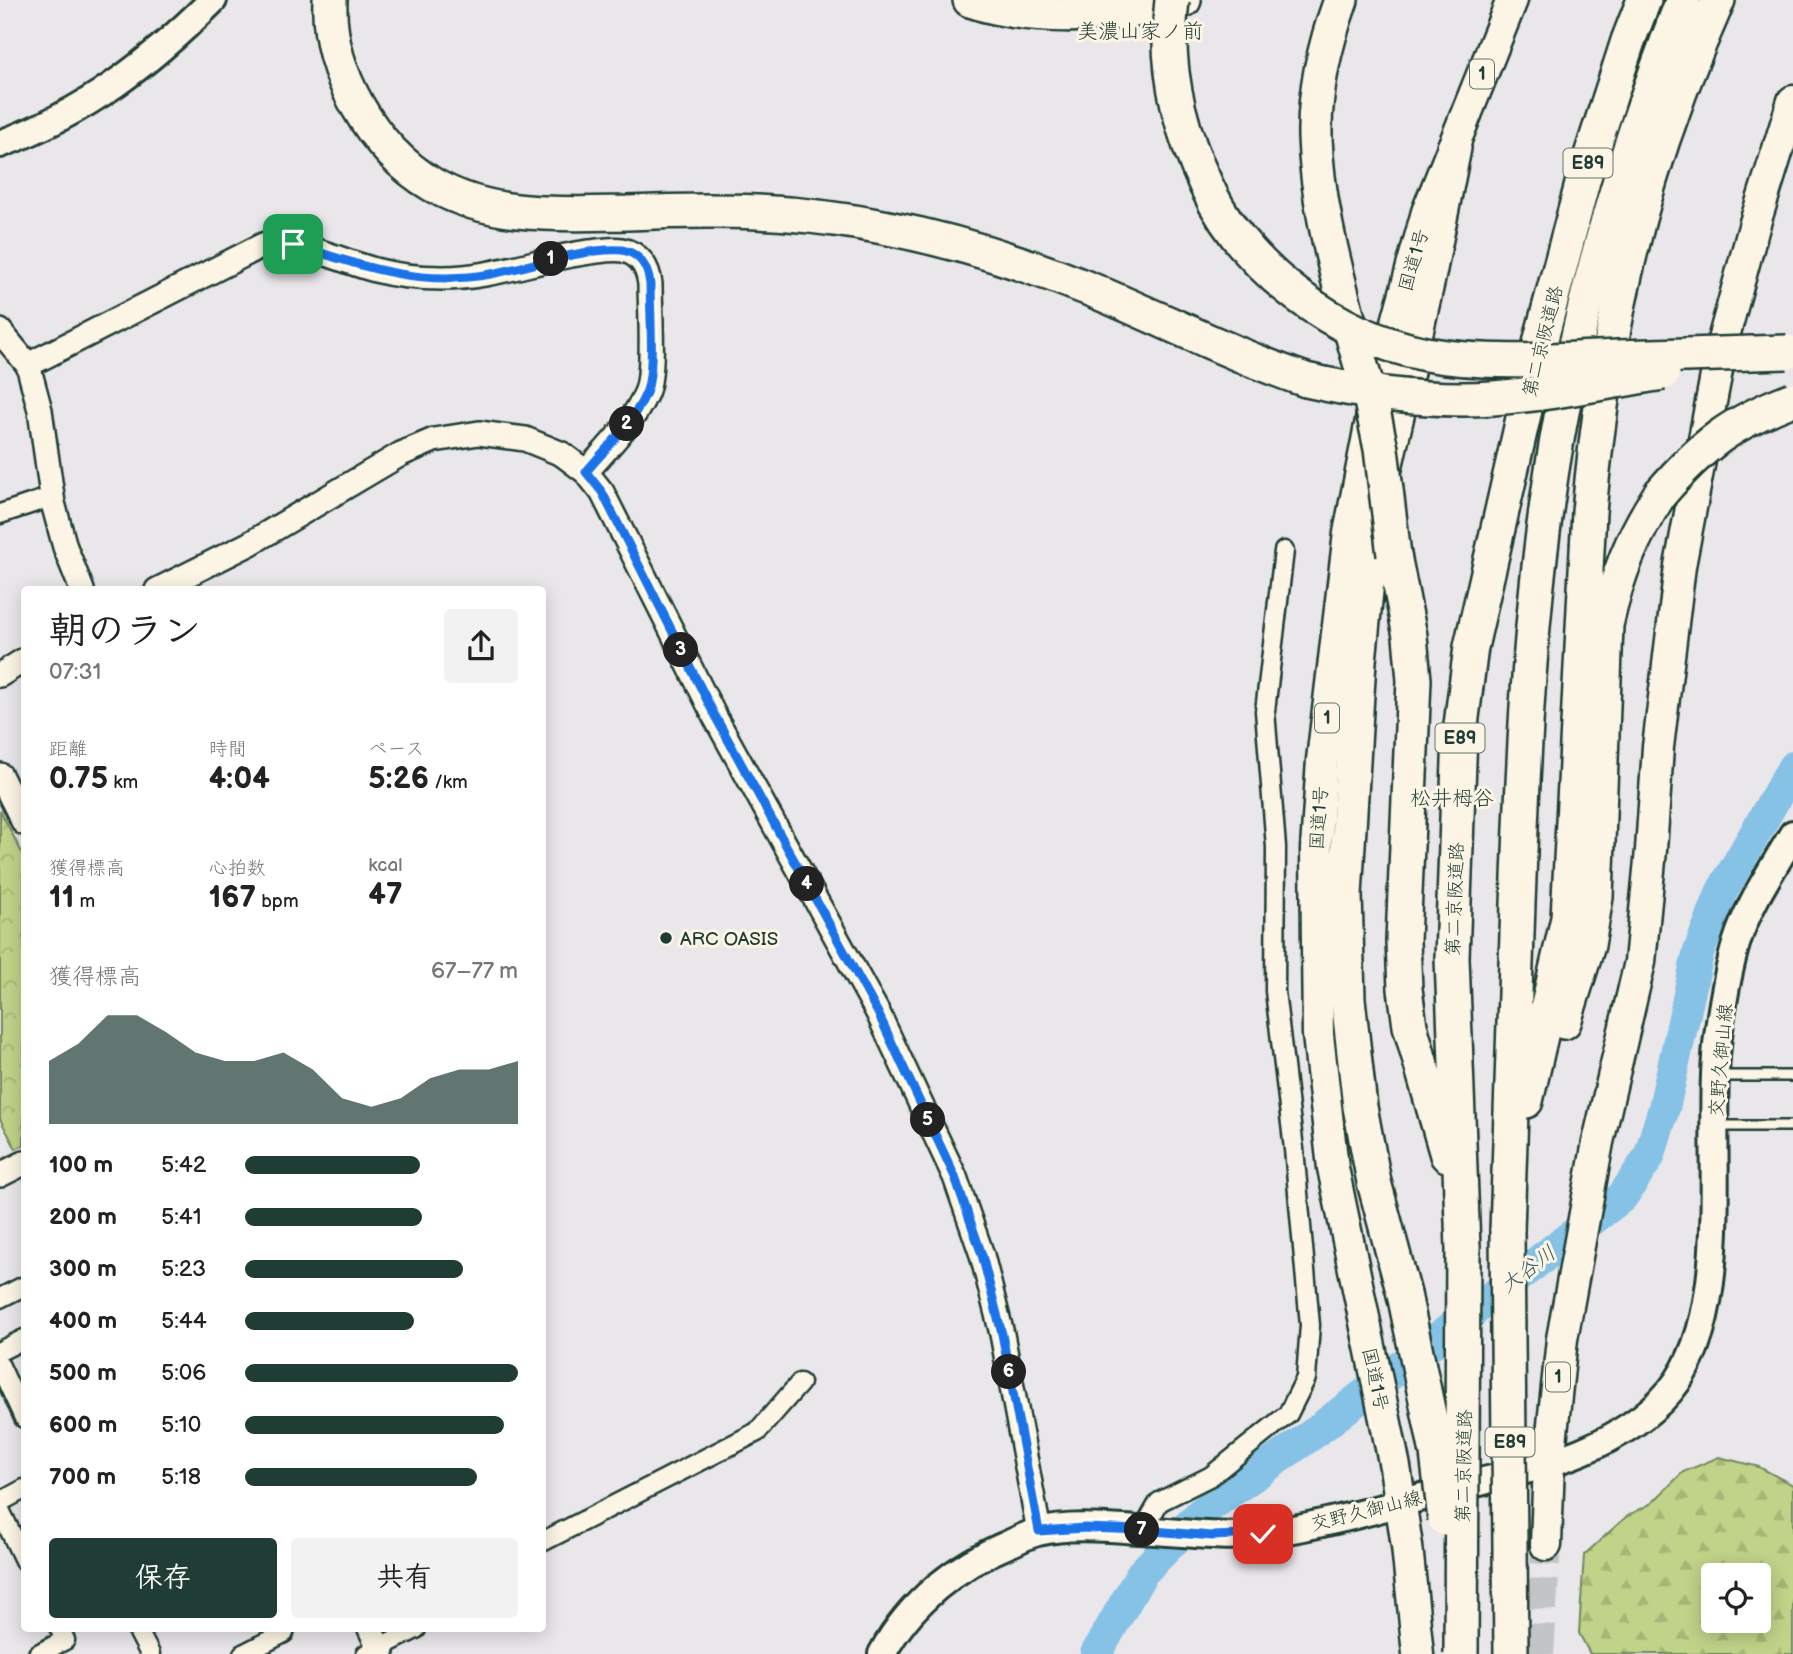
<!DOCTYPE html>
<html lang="ja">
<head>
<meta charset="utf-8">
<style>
  :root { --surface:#fff; --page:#f2f2f2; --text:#222; --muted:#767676; --accent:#1f3d34 }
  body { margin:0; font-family:"Balsamiq Sans","Klee One",sans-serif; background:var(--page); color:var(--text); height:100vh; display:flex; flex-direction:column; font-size:26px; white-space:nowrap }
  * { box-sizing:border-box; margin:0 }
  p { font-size:23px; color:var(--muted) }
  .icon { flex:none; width:38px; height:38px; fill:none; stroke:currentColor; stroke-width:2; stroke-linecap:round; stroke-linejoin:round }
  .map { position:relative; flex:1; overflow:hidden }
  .drawer { position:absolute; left:21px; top:586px; width:525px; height:1046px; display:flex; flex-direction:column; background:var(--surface); border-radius:7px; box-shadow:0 4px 18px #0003 }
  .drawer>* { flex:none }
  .controls { position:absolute; left:1701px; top:1563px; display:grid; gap:14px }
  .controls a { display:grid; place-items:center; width:70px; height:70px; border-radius:7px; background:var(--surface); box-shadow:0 4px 18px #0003; font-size:35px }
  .pin { position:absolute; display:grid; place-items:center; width:60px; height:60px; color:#fff; margin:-30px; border-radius:14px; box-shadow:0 4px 10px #0006 }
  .km { position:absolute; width:35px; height:35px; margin:-18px; border-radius:50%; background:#222; color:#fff; font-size:19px; line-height:35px; text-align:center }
  .round { display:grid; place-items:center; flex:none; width:74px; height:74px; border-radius:7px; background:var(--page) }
  .overview { display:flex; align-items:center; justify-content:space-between; height:119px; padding:0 28px }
  h1 { font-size:38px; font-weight:600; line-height:52px }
  .metrics { display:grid; grid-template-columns:repeat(3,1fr); gap:10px; height:119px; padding:7px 28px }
  .metrics div { display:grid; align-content:center }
  .metrics b { font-size:30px; font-weight:600 }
  .metrics small { font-size:19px; font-weight:400 }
  .metrics p { font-size:19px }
  .chart { height:196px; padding:14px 28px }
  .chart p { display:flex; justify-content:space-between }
  .chart svg { width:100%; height:126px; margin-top:7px; fill:var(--accent); opacity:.7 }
  .cta { display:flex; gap:14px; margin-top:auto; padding:14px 28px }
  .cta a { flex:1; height:80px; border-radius:7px; background:var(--accent); color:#fff; font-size:28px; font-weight:600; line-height:80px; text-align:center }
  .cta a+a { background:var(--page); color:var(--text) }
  ul { padding:0 28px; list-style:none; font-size:23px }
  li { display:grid; grid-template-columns:112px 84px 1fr; align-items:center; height:52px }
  li i { height:18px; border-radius:9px; background:var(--accent) }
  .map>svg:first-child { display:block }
  .forest { fill:url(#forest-firs); stroke:#70885e; stroke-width:2; fill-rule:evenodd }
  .park { fill:url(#park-crowns); stroke:#70885e; stroke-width:2 }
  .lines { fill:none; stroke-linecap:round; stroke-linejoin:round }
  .river { stroke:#86c2e6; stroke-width:32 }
  .trunk-tunnel { stroke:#c1c5c6; stroke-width:30; stroke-dasharray:30 15; stroke-linecap:butt }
  .service-casing { stroke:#1f3d34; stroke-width:14 }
  .minor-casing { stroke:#1f3d34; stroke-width:23 }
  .tertiary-casing { stroke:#1f3d34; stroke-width:28 }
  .secondary-casing { stroke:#1f3d34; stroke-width:32 }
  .trunk-casing { stroke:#1f3d34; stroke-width:35 }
  .motorway-casing { stroke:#1f3d34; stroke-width:38 }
  .service { stroke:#fcf5e5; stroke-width:9 }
  .minor { stroke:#fcf5e5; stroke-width:18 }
  .tertiary { stroke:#fcf5e5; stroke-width:23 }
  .secondary { stroke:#fcf5e5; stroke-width:26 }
  .trunk { stroke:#fcf5e5; stroke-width:30 }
  .motorway { stroke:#fcf5e5; stroke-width:33 }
  .motorway-bridge-casing { stroke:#1f3d34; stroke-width:38; stroke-linecap:butt }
  .motorway-bridge { stroke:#fcf5e5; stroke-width:33 }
  .route-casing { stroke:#fff; stroke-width:14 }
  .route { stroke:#1a73e8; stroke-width:9 }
  .poi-dot { fill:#1f3d34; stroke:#fcf5e5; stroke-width:2.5 }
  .labels { text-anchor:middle; stroke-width:6; stroke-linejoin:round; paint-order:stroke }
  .shield { fill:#fcf5e5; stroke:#617469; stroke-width:2 }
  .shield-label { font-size:18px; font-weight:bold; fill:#1f3d34 }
  .street-label { font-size:19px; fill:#1f3d34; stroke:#fcf5e5 }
  .poi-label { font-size:19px; fill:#1f3d34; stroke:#fcf5e5; text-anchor:start }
  .neighbourhood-label { font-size:21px; fill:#1f3d34; stroke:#fcf5e5 }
  .water-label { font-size:21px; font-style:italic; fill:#395e60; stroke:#fcf5e5 }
</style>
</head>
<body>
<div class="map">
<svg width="1793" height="1654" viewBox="0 0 1793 1654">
  <defs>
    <pattern id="forest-firs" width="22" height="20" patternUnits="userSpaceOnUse" patternTransform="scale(1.75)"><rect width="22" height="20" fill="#c0d388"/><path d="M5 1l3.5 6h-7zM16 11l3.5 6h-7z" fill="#a5b676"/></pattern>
    <pattern id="park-crowns" width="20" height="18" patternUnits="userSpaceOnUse" patternTransform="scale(1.75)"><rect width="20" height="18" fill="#c0d388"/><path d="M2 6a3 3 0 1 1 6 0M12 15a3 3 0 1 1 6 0" fill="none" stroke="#a5b676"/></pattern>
  </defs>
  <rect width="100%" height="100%" fill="#eae7ea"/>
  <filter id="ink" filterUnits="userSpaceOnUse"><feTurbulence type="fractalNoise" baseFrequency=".0143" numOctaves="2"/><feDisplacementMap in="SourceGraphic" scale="14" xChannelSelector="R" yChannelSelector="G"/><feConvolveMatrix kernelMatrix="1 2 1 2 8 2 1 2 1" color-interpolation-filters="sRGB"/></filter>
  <g filter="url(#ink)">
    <!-- forest -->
    <path class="forest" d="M1719 1457 1759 1467 1793 1485V1654H1590L1579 1633 1584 1555 1627 1516 1652 1503 1683 1472ZM1713 1575H1759V1620H1713Z"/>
    <!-- park -->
    <polygon class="park" points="0,810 24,857 24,1145 16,1149 0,1119"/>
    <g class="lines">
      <!-- river -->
      <polyline class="river" points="1096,1654 1142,1573 1202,1512 1310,1436 1622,1197 1649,1157 1664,1108 1698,954 1722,891 1793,767"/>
      <!-- trunk-tunnel -->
      <polyline class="trunk-tunnel" points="1539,1654 1546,1545"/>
      <defs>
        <g id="service">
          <polyline points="1717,1076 1793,1076"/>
          <polyline points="1718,1126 1793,1126"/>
        </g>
        <g id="minor">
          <polyline points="0,514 51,497"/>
          <polyline points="0,1298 24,1286"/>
          <polyline points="0,1351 24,1339"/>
          <polyline points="0,1366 24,1418"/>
          <polyline points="0,1502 24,1489"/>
          <polyline points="0,1510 24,1560"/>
          <polyline points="1143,1530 1159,1502 1211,1476 1288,1414 1306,1378 1310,1325 1294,1149 1275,991 1276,847 1265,711 1284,551"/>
          <polyline points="542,1542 757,1432 800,1383"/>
          <polyline points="137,1629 150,1654"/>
          <polyline points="38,1654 65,1640 60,1629"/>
          <polyline points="243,1654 284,1633 285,1629"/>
          <polyline points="366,1654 416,1629"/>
        </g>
        <g id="tertiary">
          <polyline points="0,331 28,365 40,410 53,503 65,547 82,590"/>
          <path d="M28 365 263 245 277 240C311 246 342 261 375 270 397 276 420 278 443 278 494 278 540 258 590 252 600 251 612 248 622 250 640 253 648 268 650 284 650 309 655 373 646 393 633 423 607 448 586 472"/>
          <polyline points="157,590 249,544 401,454 434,440 479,433 525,439 562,454 586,472 602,492 715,717 878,1013 955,1177 982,1255 1002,1334 1039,1531"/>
          <polyline points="0,675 24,660"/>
          <polyline points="0,775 24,823"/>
          <polyline points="0,1175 24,1163"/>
          <polyline points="370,1629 382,1654"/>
        </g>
        <g id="secondary">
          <path d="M0 144C87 112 148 64 213 0"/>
          <path d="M882 1654C910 1602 957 1565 1011 1543 1020 1539 1029 1534 1038 1532 1070 1524 1108 1528 1140 1530 1181 1532 1222 1539 1263 1534 1321 1526 1378 1509 1433 1494 1513 1472 1613 1458 1670 1391 1739 1309 1703 1133 1719 1029 1723 1001 1728 971 1736 944 1748 904 1773 869 1793 834"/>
        </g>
        <g id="trunk">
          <polyline points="1546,1545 1549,1462 1562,1339 1598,1142 1640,962 1651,850 1658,747 1680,566 1722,344 1755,223 1793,101"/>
          <polyline points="1418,1654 1407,1546 1395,1467 1333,1168 1318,1035 1316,849 1322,760 1349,533 1373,410 1427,212 1512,0"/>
        </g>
        <g id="motorway">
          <path d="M330 0C327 71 372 149 433 185 492 219 561 214 627 213 670 211 714 210 757 212 872 217 986 247 1092 290 1164 320 1233 355 1306 380"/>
          <path d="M970 0C1033 22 1120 17 1184 0"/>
          <path d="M1341 0C1325 44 1314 91 1315 137 1317 204 1336 270 1352 334"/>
          <polyline points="1394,555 1410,636 1414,680 1403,941 1405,989 1410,1026 1447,1155"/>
          <path d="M1564 1022 1588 945 1596 897 1606 625C1617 575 1632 537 1660 494"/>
          <path d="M1526 1101 1568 918 1589 512C1601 373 1627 234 1676 103 1688 68 1704 34 1718 0"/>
          <path d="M1507 1231C1511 1122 1515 1013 1518 904 1523 770 1528 636 1547 503 1571 331 1620 161 1683 0"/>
          <polyline points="1463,1248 1452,958 1460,733 1471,647 1542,335 1584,177 1628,41 1644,0"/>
          <polyline points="1404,1294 1374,1182 1360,1107 1348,999 1345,895 1359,661 1373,521 1428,279 1454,148"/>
        </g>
      </defs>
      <!-- service casing -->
      <use href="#service" class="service-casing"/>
      <!-- minor casing -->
      <use href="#minor" class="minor-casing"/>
      <!-- tertiary casing -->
      <use href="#tertiary" class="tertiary-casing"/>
      <!-- secondary casing -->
      <use href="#secondary" class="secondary-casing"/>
      <!-- trunk casing -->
      <use href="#trunk" class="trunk-casing"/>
      <!-- motorway casing -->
      <use href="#motorway" class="motorway-casing"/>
      <!-- service -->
      <use href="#service" class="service"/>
      <!-- minor -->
      <use href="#minor" class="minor"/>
      <!-- tertiary -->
      <use href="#tertiary" class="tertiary"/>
      <!-- secondary -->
      <use href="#secondary" class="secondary"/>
      <!-- trunk -->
      <use href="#trunk" class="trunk"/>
      <!-- motorway -->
      <use href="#motorway" class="motorway"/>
      <defs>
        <g id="motorway-bridge">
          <path d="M1172 0C1164 64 1179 128 1206 185 1245 270 1335 336 1426 354 1489 365 1554 360 1617 357 1674 355 1730 354 1787 352"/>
          <polyline points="1352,334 1371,401 1381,449 1394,555"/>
          <path d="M1306 380C1368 394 1430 402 1493 398 1550 394 1606 382 1663 373"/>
          <path d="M1660 494C1702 445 1732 422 1793 399"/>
          <polyline points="1507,1231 1511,1654"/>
          <polyline points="1404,1294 1437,1453 1445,1519"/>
          <polyline points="1461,1654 1463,1248"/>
        </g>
      </defs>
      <!-- motorway-bridge casing -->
      <use href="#motorway-bridge" class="motorway-bridge-casing"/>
      <!-- motorway-bridge -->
      <use href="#motorway-bridge" class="motorway-bridge"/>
    </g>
  </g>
  <g class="lines" filter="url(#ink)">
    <defs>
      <path id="route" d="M293 244C362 266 417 287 491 274 526 267 559 256 595 251 604 250 614 249 622 250 640 253 648 268 650 284 650 310 655 372 646 393 633 423 607 447 586 472L602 492 715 716 878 1013 955 1177 982 1255 1002 1334 1039 1531 1085 1528 1143 1530 1212 1536 1263 1534"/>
    </defs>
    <!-- route casing -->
    <use href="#route" class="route-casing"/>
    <!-- route -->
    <use href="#route" class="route"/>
  </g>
  <!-- markers -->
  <circle class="poi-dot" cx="666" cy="938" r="7"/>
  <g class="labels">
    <!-- shield labels -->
    <g class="shield">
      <rect x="1470" y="59.5" width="24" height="29" rx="5"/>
      <rect x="1563.5" y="148.5" width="49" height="29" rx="5"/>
      <rect x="1315" y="703.5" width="24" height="29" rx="5"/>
      <rect x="1435.5" y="723.5" width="49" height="29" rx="5"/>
      <rect x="1546" y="1362.5" width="24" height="29" rx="5"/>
      <rect x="1485.5" y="1427.5" width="49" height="29" rx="5"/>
    </g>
    <g class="shield-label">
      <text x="1482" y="80">1</text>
      <text x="1588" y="169">E89</text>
      <text x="1327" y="724">1</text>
      <text x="1460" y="744">E89</text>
      <text x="1558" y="1383">1</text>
      <text x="1510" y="1448">E89</text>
    </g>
    <!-- street labels -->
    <g class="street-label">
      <text transform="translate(1413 260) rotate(-74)" y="7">国道1号</text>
      <text transform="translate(1542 341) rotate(-76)" y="7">第二京阪道路</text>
      <text transform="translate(1318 818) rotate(-86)" y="7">国道1号</text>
      <text transform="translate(1454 899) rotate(-88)" y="7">第二京阪道路</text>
      <text transform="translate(1720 1060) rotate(-85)" y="7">交野久御山線</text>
      <text transform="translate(1376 1379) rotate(78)" y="7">国道1号</text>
      <text transform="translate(1463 1466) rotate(-89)" y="7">第二京阪道路</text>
      <text transform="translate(1366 1510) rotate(-14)" y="7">交野久御山線</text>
    </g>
    <!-- poi labels -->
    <g class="poi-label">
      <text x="680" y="945">ARC OASIS</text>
    </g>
    <!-- neighbourhood labels -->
    <g class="neighbourhood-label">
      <text x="1140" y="38">美濃山家ノ前</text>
      <text x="1452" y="805">松井栂谷</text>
    </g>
    <!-- water labels -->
    <g class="water-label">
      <text transform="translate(1528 1269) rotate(-37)" y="7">大谷川</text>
    </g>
  </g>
</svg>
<div class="controls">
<a><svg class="icon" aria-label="locate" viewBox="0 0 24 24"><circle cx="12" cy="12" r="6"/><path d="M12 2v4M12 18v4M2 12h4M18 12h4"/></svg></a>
</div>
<div class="pin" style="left:293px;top:244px;background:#1e9e55"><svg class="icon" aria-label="arrive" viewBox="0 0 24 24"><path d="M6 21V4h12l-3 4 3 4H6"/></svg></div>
<div class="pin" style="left:1263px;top:1534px;background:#d93025"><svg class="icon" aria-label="check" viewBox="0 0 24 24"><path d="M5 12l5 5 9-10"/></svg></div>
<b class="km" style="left:551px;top:259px">1</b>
<b class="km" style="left:627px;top:424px">2</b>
<b class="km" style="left:681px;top:650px">3</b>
<b class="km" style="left:807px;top:884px">4</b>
<b class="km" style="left:928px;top:1120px">5</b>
<b class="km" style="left:1009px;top:1372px">6</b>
<b class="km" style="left:1142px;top:1530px">7</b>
<section class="drawer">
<div class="overview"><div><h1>朝のラン</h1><p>07:31</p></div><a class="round"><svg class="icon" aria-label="share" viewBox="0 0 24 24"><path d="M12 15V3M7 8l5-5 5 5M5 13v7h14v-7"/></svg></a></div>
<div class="metrics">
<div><p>距離</p><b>0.75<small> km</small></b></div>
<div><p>時間</p><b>4:04</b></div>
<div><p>ペース</p><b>5:26<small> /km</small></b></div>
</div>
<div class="metrics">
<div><p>獲得標高</p><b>11<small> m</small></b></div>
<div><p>心拍数</p><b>167<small> bpm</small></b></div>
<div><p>kcal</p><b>47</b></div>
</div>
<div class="chart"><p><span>獲得標高</span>67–77 m</p>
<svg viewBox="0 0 160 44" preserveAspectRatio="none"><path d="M0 44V22L10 16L20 6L30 6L40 12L50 19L60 22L70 22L80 19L90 25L100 35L110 38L120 35L130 28L140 25L150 25L160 22V44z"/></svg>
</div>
<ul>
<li><b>100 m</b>5:42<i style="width:64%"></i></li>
<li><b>200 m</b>5:41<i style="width:65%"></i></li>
<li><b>300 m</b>5:23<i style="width:80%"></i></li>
<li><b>400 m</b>5:44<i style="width:62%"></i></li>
<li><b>500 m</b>5:06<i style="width:100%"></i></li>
<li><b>600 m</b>5:10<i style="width:95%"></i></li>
<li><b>700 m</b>5:18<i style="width:85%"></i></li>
</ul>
<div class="cta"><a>保存</a><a>共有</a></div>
</section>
</div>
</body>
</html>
